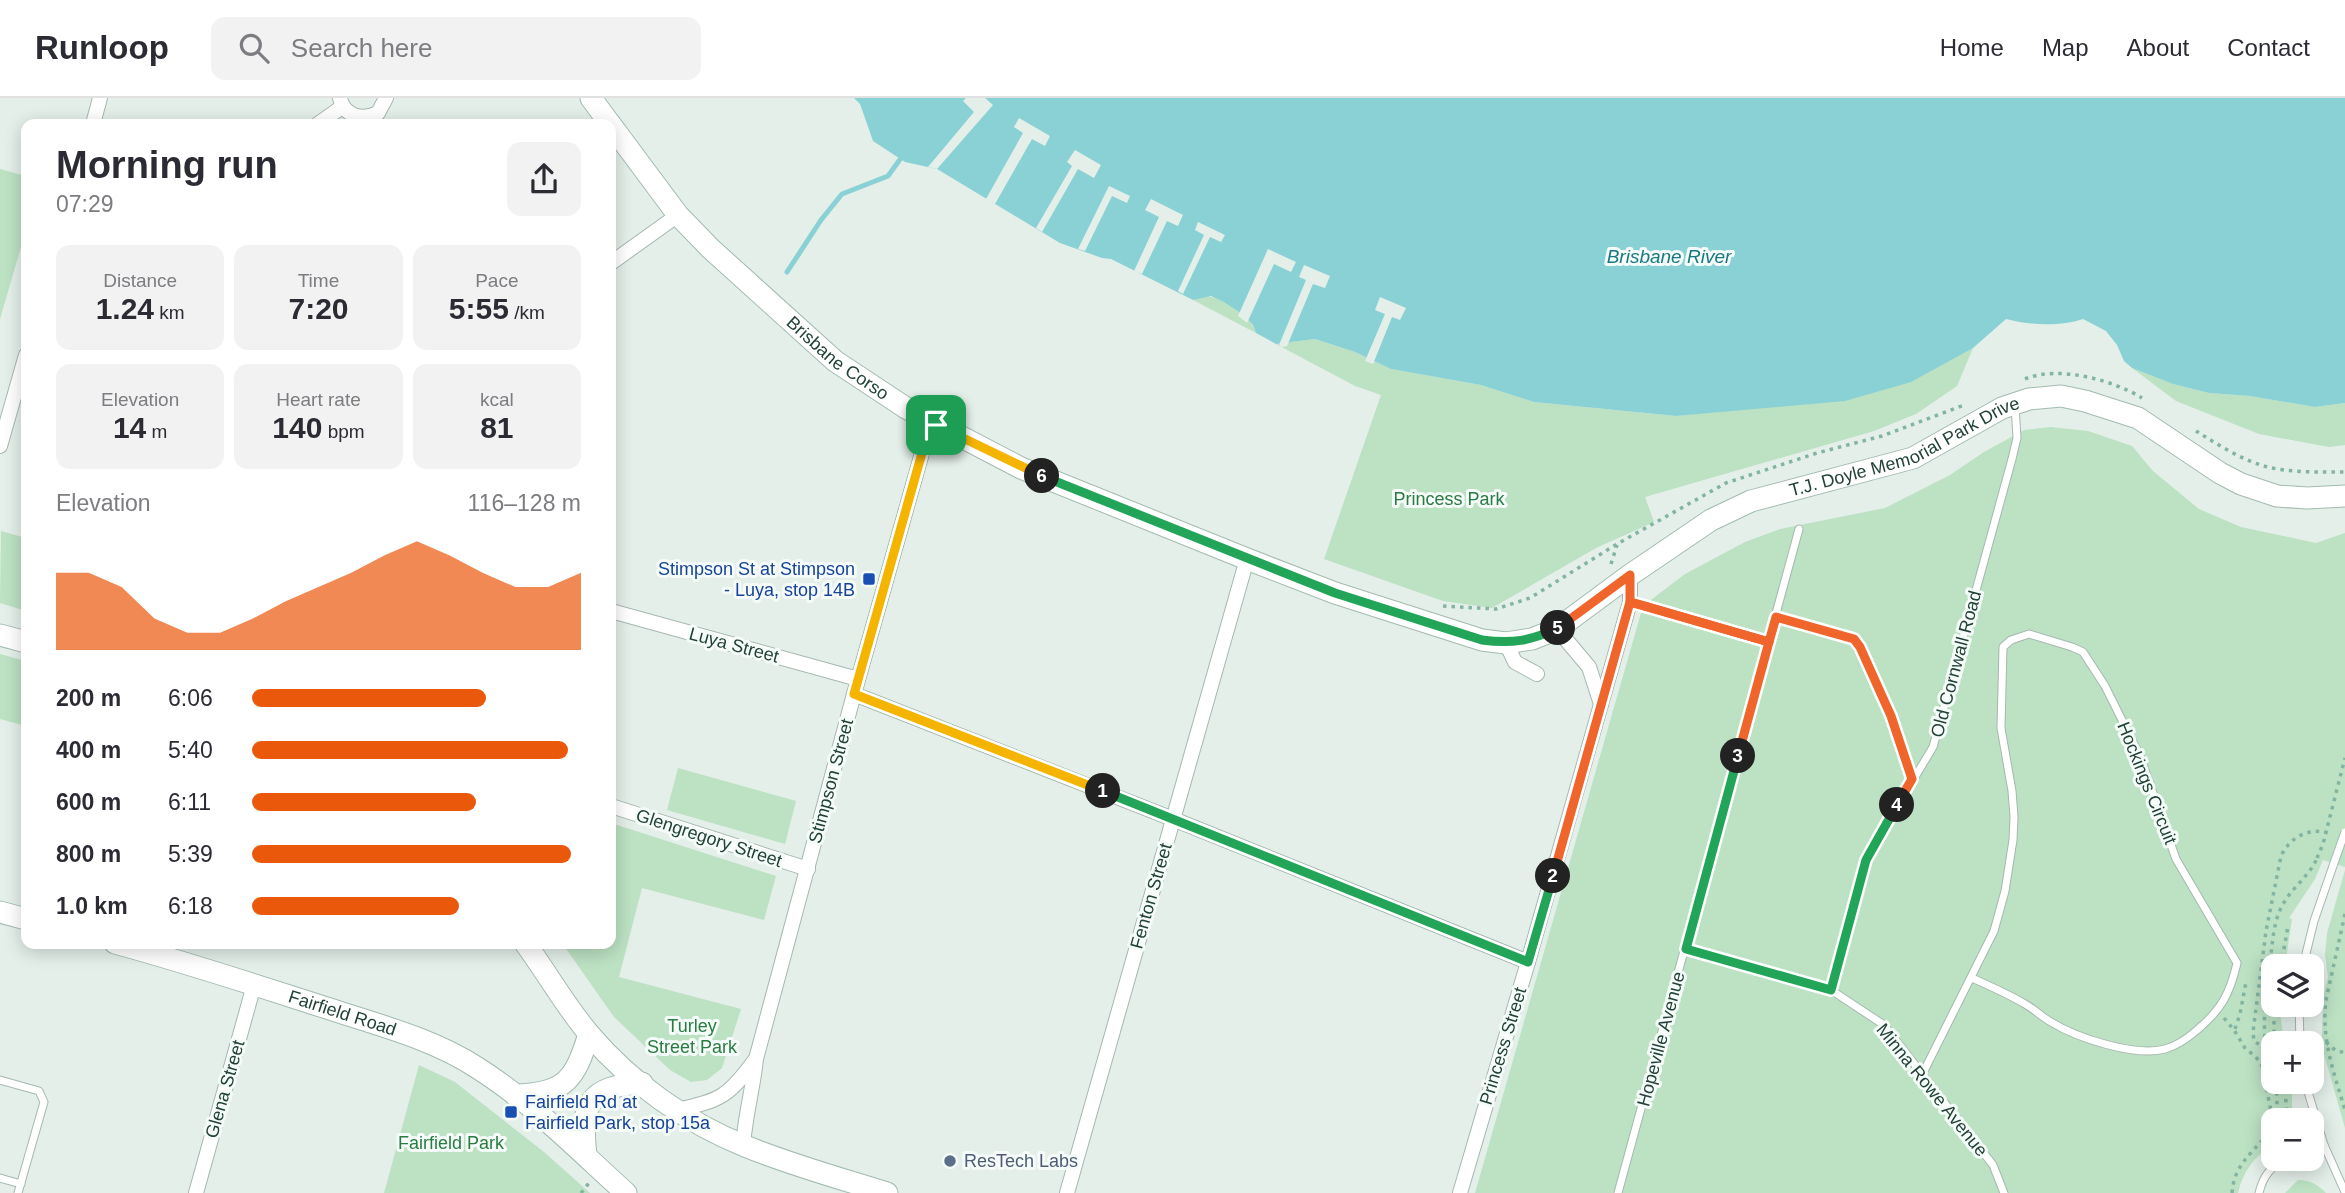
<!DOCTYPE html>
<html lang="en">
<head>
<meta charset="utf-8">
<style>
  :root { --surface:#fff; --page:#f2f2f3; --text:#2b2b33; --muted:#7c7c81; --line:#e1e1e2; --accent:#ea580c }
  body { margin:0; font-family:Arial,sans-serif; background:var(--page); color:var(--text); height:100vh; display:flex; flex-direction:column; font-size:26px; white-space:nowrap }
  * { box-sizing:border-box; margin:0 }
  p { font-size:23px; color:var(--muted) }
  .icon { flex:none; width:38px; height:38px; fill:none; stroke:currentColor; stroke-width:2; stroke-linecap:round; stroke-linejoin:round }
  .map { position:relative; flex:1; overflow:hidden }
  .sheet { position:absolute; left:21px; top:21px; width:595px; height:830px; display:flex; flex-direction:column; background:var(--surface); border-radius:14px; box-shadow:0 4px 18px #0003 }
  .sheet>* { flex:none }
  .fabs { position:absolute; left:2261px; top:856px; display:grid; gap:14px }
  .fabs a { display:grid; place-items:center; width:63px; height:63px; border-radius:14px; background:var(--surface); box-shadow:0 4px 18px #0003; font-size:35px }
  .pin { position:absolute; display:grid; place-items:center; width:60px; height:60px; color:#fff; margin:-30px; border-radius:14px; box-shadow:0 4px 10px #0006 }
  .km { position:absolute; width:35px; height:35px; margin:-18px; border-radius:50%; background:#222; color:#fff; font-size:19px; line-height:35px; text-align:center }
  .round { display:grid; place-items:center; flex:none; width:74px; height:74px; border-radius:14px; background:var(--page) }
  .headline { display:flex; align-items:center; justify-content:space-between; height:119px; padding:0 35px }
  h1 { font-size:38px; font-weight:700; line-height:52px }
  .stats { display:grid; grid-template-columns:repeat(3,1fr); gap:10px; height:119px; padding:7px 35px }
  .stats div { display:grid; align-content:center; border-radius:14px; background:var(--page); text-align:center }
  .stats b { font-size:30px; font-weight:700 }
  .stats small { font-size:19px; font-weight:400 }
  .stats p { font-size:19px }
  .chart { height:196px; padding:14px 35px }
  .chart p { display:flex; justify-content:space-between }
  .chart svg { width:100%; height:126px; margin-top:7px; fill:var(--accent); opacity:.7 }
  ul { padding:0 35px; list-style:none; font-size:23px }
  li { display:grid; grid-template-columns:112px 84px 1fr; align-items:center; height:52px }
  li i { height:18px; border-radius:9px; background:var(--accent) }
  header { display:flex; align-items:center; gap:42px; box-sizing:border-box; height:98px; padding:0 35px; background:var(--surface); border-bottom:2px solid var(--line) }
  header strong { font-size:33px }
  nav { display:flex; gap:38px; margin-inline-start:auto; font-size:24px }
  .search { width:490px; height:63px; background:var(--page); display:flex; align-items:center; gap:18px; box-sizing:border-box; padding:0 24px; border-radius:14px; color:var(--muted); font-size:26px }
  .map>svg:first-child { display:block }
  .green { fill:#bce1c3 }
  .water { fill:#8ad1d6 }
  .pier { fill:#e4efe9 }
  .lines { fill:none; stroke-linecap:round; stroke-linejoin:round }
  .stream { stroke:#8ad1d6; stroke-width:5 }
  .lane-casing { stroke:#a6b8b0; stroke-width:9 }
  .street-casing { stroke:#a6b8b0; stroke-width:16 }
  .secondary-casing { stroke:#a2bbb0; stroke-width:23 }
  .path { stroke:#83b4a1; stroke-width:3.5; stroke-dasharray:3.5 5; stroke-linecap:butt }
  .lane { stroke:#fff; stroke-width:7 }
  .street { stroke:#fff; stroke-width:14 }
  .secondary { stroke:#fff; stroke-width:21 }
  .lane-bridge-casing { stroke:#a6b8b0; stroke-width:9; stroke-linecap:butt }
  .path-bridge { stroke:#83b4a1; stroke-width:3.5; stroke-dasharray:3.5 5; stroke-linecap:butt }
  .lane-bridge { stroke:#fff; stroke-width:7 }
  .split-1-casing { stroke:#fff; stroke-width:14 }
  .split-2-casing { stroke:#fff; stroke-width:14 }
  .split-3-casing { stroke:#fff; stroke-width:14 }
  .split-4-casing { stroke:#fff; stroke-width:14 }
  .split-5-casing { stroke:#fff; stroke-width:14 }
  .split-6-casing { stroke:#fff; stroke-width:14 }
  .split-7-casing { stroke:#fff; stroke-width:14 }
  .split-1 { stroke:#f5b400; stroke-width:9 }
  .split-2 { stroke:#22a559; stroke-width:9 }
  .split-3 { stroke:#f0652b; stroke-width:9 }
  .split-4 { stroke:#22a559; stroke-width:9 }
  .split-5 { stroke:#f0652b; stroke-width:9 }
  .split-6 { stroke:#22a559; stroke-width:9 }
  .split-7 { stroke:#f5b400; stroke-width:9 }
  .transit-dot { fill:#1a4fb4; stroke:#f5fbf8; stroke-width:2.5 }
  .service-dot { fill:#5c6f8a; stroke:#f5fbf8; stroke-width:2.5 }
  .labels { text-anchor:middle; stroke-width:6; stroke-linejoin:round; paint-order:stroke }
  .street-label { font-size:18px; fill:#224237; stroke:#f5fbf8 }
  .park-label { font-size:18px; fill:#297c42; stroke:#f5fbf8 }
  .transit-label { font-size:18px; fill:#164399; stroke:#f5fbf8; text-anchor:end }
  .service-label { font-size:18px; fill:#4e5e75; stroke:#f5fbf8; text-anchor:start }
  .water-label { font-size:19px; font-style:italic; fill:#187982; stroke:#f5fbf8 }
</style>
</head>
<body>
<header>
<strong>Runloop</strong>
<div class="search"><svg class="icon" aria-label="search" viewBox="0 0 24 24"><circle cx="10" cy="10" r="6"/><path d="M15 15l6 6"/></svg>Search here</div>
<nav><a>Home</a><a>Map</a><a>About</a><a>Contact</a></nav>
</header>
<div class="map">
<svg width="2345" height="1095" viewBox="0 0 2345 1095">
  <rect width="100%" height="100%" fill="#e4efe9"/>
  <!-- green -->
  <g class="green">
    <polygon points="0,71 26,78 26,132 0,221"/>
    <path d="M1205 198C1223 199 1251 217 1256 235L1193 202Z"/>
    <polygon points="1315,241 1355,254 1391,271 1481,287 1534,304 1676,318 1742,311 1947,263 1973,250 1957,288 1916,316 1874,333 1645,399 1654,424 1596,450 1492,510 1443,503 1324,461 1381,297 1355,288 1276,246"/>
    <polygon points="2132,270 2173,286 2209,295 2250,298 2315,309 2345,305 2345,347 2329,349 2259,336 2176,303"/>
    <path d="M2051 329 2088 333 2132 348 2153 373 2199 411 2241 429 2316 445 2345 435V769L2323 762 2315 781 2289 820 2292 821 2285 868H2273V906L2279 907 2284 945H2273V984H2292V1022H2273V1046C2255 1058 2243 1073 2238 1095H1475L1643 508 1685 476 1745 444 1780 431 1885 410 1950 377 1984 354 2024 332Z"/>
    <polygon points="1,433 26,440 26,513 0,505"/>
    <polygon points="0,556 26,563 26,628 0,621"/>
    <polygon points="678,670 796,703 785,746 667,712"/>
    <polygon points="611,725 776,778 764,822 642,790 619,879 741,911 722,970 707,982 691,984 670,972 614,919 562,845 611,845"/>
    <polygon points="2345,772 2345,1030 2322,949 2322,934 2323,899 2328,879 2325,857 2327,835"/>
    <polygon points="419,967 455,984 544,1054 590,1095 384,1095"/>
    <path d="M2298 1082C2310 1082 2317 1086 2326 1095H2285Z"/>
  </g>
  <!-- water -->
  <path class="water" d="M854 0H2345V305L2315 309 2250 298 2209 295 2173 286 2132 270 2124 263 2117 247 2106 233 2083 221C2060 229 2029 227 2006 221L1973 250 1911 284 1845 303 1676 318 1534 304 1481 287 1391 271 1355 254 1315 241 1276 246 1256 235 1253 227 1244 217 1224 204 1211 198 1193 202 1111 161 1102 160 1060 145 937 71 905 64 873 43 860 6Z"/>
  <!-- pier -->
  <g class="pier">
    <polygon points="966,0 985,0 993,7 937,71 928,69 974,14 963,3"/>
    <polygon points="1019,20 1050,38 1045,48 1032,41 995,106 986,101 1023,35 1014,29"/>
    <polygon points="1075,52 1101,67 1094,80 1078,71 1042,134 1036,130 1072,68 1067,64"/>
    <polygon points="1109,88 1130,98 1127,105 1112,98 1085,153 1078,151"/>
    <polygon points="1151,101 1183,117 1178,128 1167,123 1142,176 1134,173 1159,119 1145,112"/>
    <polygon points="1198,124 1225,137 1221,144 1210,139 1183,196 1178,193 1204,137 1195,132"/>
    <polygon points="1268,151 1296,164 1291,174 1274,166 1247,225 1238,218"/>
    <polygon points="1304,167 1330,178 1325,190 1313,186 1287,248 1282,249 1279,247 1306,182 1299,179"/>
    <polygon points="1380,199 1406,210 1400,222 1392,219 1373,266 1365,263 1385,216 1375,212"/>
  </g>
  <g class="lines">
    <!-- stream -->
    <polyline class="stream" points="787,174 821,122 842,96 888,78 901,60"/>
    <defs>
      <g id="lane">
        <polyline points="1630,504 1769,544"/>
        <polyline points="1776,519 1854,541 1860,549 1891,619 1912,682"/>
        <polyline points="1686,851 1831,892 1884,927 1993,1067 2004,1095"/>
        <polyline points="2303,868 2314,823 2334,765"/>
        <polyline points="1831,892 1865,762 1933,649 2012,361 2017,340 2015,307"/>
        <polyline points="2299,906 2300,945"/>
        <path d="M1922 977 1994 833 2005 793 2013 742 2014 719 2012 693 2001 630 2003 549 2011 542 2029 536 2072 549 2083 554 2105 588 2140 658 2176 761 2237 865C2230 896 2221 912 2197 932 2188 940 2176 948 2165 951 2135 959 2077 940 2051 924 2042 919 2034 911 2025 906 2008 896 1990 888 1972 880"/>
        <polyline points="0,982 39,993 44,1004 18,1095"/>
        <polyline points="2305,984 2324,1047 2345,1094"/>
        <polyline points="2312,1051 2324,1047"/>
        <polyline points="0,1080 21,1086"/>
        <polyline points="1618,1095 1799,431"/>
        <path d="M2259 1095C2263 1078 2271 1068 2287 1060"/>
      </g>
      <g id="street">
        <path d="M340 0C344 18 362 23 378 15L386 0"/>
        <polyline points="93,26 100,0"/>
        <polyline points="318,26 342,9"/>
        <polyline points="611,165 678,117"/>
        <polyline points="0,348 26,257"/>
        <polyline points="611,513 858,581"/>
        <polyline points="1557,531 1589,569 1601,606"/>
        <polyline points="1506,545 1515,564 1537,576"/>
        <polyline points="854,596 1173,721 1528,864"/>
        <polyline points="611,708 808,771"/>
        <path d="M677 1012C721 1002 728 999 755 962"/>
        <path d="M743 1048C745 1018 753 991 756 961L854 596 922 355 936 327"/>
        <polyline points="196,1095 254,887"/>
        <polyline points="1067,1095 1247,461"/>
        <polyline points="1460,1095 1528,864 1630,504 1630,477"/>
      </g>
      <g id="secondary">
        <polyline points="591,0 610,26"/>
        <path id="s1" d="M611 27 678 117 711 151 835 263 906 310 1021 370 1247 461 1335 495 1482 542 1506 545 1532 541 1557 531 1630 477 1711 422 1751 403 1913 360 2002 310 2029 301 2061 298 2085 303 2138 320 2220 375 2241 386 2277 398 2307 400 2345 398"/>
        <polyline points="0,537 26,544"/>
        <polyline points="0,814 26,821"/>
        <path id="s2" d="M115 845C189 865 261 889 333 912 381 928 433 941 476 969 532 1004 578 1052 626 1095"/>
        <path d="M525 845C547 875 566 909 590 937 630 984 687 1025 745 1048 791 1067 839 1080 887 1095"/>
        <path d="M515 997C566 996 575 981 589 936"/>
        <path d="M586 1057C580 1007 588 988 642 985"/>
      </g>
    </defs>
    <!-- lane casing -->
    <use href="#lane" class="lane-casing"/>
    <!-- street casing -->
    <use href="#street" class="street-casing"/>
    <!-- secondary casing -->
    <use href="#secondary" class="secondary-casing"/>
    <!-- path -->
    <g class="path">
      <path d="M2025 281C2058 267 2113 282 2142 300"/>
      <path d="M2196 333C2217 346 2240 361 2264 368 2289 375 2319 374 2345 374"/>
      <polyline points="1611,466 1617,447"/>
      <polyline points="1443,508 1496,511 1530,500 1617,446 1726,385 1817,355 1882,338 1964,307"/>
      <path d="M2345 816 2326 902C2321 941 2334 975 2345 1012"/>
      <polyline points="2281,868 2288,828"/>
      <polyline points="2274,906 2274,932 2276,945"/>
      <polyline points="2224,920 2234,932 2245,950 2256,959 2262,968 2271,1013 2293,1013"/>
      <polyline points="2235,931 2240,916 2246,884"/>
      <polyline points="2326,944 2335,952 2345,955"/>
      <path d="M2266 951 2254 943 2253 934 2266 833 2281 758C2290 739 2310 728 2331 736"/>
      <path d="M2273 981C2259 940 2265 898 2271 856 2273 840 2274 823 2282 808 2291 790 2309 779 2317 760"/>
      <polyline points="2284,984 2287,1014"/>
      <polyline points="581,1095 589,1085"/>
      <path d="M2232 1095C2234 1068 2250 1057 2266 1038 2277 1025 2280 999 2274 984"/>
    </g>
    <!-- lane -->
    <use href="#lane" class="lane"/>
    <!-- street -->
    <use href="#street" class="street"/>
    <!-- secondary -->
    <use href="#secondary" class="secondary"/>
    <defs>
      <polyline id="lane-bridge" points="2334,765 2345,734"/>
    </defs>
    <!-- lane-bridge casing -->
    <use href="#lane-bridge" class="lane-bridge-casing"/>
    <!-- path-bridge -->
    <polyline class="path-bridge" points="2317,760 2323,746 2345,660"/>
    <!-- lane-bridge -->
    <use href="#lane-bridge" class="lane-bridge"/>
  </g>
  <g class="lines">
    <defs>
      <polyline id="split-1" points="936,327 922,355 854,596 1103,693"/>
      <polyline id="split-2" points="1103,693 1528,864 1553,778"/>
      <polyline id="split-3" points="1553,778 1630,504 1769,544 1738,658"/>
      <polyline id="split-4" points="1738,658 1686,851 1831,892 1866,762 1897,707"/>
      <polyline id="split-5" points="1558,530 1630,477 1630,504 1645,508 1769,544 1776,519 1854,541 1860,549 1891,618 1912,681 1897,707"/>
      <path id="split-6" d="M1042 378 1335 495 1482 542C1512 546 1530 543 1558 530"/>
      <polyline id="split-7" points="936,327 1042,378"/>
    </defs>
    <!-- split-1 casing -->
    <use href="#split-1" class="split-1-casing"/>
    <!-- split-2 casing -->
    <use href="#split-2" class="split-2-casing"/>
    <!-- split-3 casing -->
    <use href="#split-3" class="split-3-casing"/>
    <!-- split-4 casing -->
    <use href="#split-4" class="split-4-casing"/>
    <!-- split-5 casing -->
    <use href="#split-5" class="split-5-casing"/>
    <!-- split-6 casing -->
    <use href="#split-6" class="split-6-casing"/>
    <!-- split-7 casing -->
    <use href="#split-7" class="split-7-casing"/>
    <!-- split-1 -->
    <use href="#split-1" class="split-1"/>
    <!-- split-2 -->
    <use href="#split-2" class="split-2"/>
    <!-- split-3 -->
    <use href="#split-3" class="split-3"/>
    <!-- split-4 -->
    <use href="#split-4" class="split-4"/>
    <!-- split-5 -->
    <use href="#split-5" class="split-5"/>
    <!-- split-6 -->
    <use href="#split-6" class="split-6"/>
    <!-- split-7 -->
    <use href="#split-7" class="split-7"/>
  </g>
  <!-- markers -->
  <g class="transit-dot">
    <rect x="862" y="474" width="14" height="14" rx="3.5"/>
    <rect x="504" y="1007" width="14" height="14" rx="3.5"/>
  </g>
  <circle class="service-dot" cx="950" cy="1063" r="7"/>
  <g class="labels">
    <!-- street labels -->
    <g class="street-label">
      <text dy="6" stroke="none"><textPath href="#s1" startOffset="327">Brisbane Corso</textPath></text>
      <text dy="6" stroke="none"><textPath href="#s1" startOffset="1508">T.J. Doyle Memorial Park Drive</textPath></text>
      <text transform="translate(734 547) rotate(15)" y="6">Luya Street</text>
      <text transform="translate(1956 566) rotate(-75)" y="6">Old Cornwall Road</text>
      <text transform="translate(831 683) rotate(-75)" y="6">Stimpson Street</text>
      <text transform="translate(2147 685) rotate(68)" y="6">Hockings Circuit</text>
      <text transform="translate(709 740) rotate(18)" y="6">Glengregory Street</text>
      <text transform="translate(1151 798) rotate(-74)" y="6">Fenton Street</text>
      <text dy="6" stroke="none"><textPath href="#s2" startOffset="238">Fairfield Road</textPath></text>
      <text transform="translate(1661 941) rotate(-75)" y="6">Hopeville Avenue</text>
      <text transform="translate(1503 948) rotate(-73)" y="6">Princess Street</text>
      <text transform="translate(225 991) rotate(-74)" y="6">Glena Street</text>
      <text transform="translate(1932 992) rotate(51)" y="6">Minna Rowe Avenue</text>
    </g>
    <!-- park labels -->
    <g class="park-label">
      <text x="1449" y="407">Princess Park</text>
      <text x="692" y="934">Turley<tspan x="692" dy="21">Street Park</tspan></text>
      <text x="451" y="1051">Fairfield Park</text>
    </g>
    <!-- transit labels -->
    <g class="transit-label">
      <text x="855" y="477">Stimpson St at Stimpson<tspan x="855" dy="21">- Luya, stop 14B</tspan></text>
      <text x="525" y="1010" text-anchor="start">Fairfield Rd at<tspan x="525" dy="21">Fairfield Park, stop 15a</tspan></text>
    </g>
    <!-- service labels -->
    <g class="service-label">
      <text x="964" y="1069">ResTech Labs</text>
    </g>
    <!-- water labels -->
    <g class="water-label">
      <text x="1669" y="165">Brisbane River</text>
    </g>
  </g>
</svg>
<div class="fabs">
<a><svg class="icon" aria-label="layers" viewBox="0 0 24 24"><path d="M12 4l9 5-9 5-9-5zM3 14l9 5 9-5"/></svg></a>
<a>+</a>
<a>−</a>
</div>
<div class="pin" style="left:936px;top:327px;background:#1e9e55"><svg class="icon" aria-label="arrive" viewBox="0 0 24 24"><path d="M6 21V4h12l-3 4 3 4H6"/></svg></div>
<b class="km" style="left:1103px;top:693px">1</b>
<b class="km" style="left:1553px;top:778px">2</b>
<b class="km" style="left:1738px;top:658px">3</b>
<b class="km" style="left:1897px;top:707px">4</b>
<b class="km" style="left:1558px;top:530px">5</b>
<b class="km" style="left:1042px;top:378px">6</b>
<section class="sheet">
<div class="headline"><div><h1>Morning run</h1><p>07:29</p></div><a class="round"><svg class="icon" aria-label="share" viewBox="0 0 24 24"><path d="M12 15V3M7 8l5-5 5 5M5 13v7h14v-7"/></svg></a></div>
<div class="stats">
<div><p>Distance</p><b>1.24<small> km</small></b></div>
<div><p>Time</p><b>7:20</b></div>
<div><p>Pace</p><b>5:55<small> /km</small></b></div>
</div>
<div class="stats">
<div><p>Elevation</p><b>14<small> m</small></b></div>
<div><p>Heart rate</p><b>140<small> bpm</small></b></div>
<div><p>kcal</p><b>81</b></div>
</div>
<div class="chart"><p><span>Elevation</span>116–128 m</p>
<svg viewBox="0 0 160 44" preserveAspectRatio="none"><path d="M0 44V17L10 17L20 22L30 33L40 38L50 38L60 33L70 27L80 22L90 17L100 11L110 6L120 11L130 17L140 22L150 22L160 17V44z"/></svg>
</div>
<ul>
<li><b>200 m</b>6:06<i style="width:71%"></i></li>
<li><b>400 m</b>5:40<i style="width:96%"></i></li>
<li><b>600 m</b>6:11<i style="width:68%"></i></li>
<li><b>800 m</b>5:39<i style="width:97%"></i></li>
<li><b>1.0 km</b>6:18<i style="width:63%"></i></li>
</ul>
</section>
</div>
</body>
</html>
